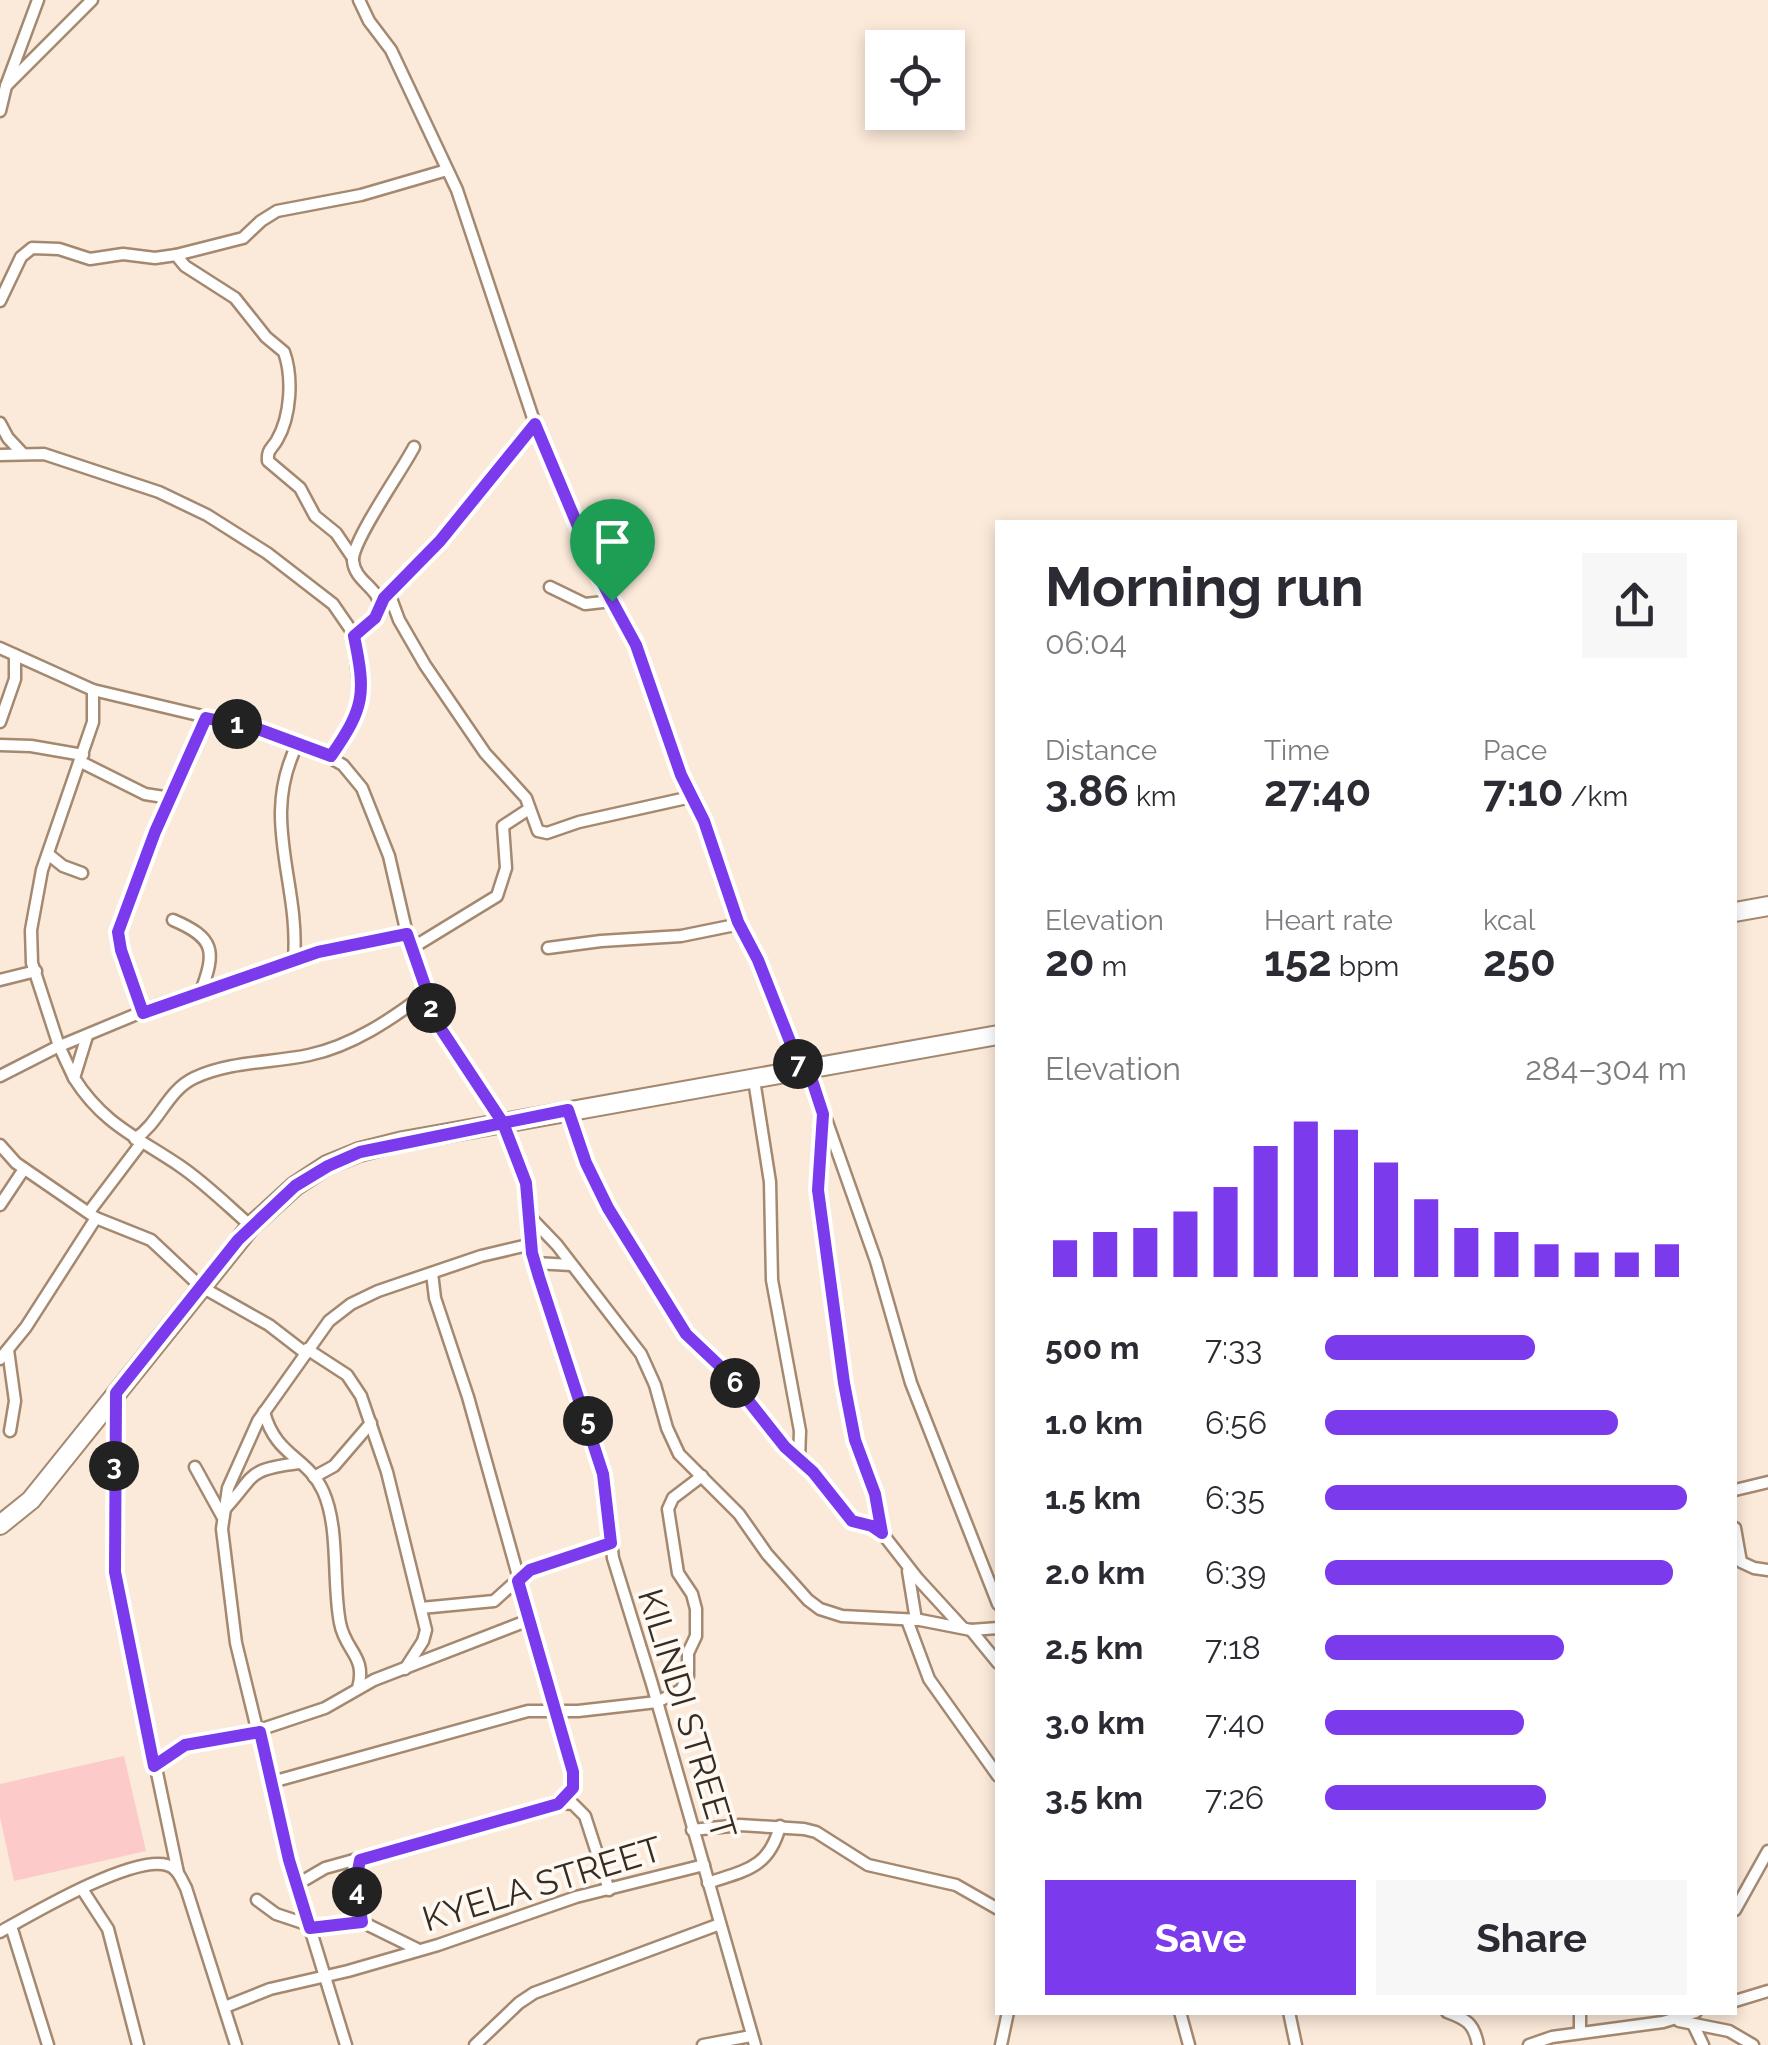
<!DOCTYPE html>
<html lang="en">
<head>
<meta charset="utf-8">
<style>
  :root { --surface:#fff; --page:#f7f7f7; --text:#2b2b33; --muted:#7c7c81; --accent:#7c3aed }
  body { margin:0; font-family:Raleway,sans-serif; background:var(--page); color:var(--text); height:100vh; display:flex; flex-direction:column; font-size:38px; white-space:nowrap }
  * { box-sizing:border-box; margin:0 }
  p { font-size:32px; color:var(--muted) }
  .icon { flex:none; width:55px; height:55px; fill:none; stroke:currentColor; stroke-width:2; stroke-linecap:round; stroke-linejoin:round }
  .map { position:relative; flex:1; overflow:hidden }
  .drawer { position:absolute; left:995px; top:520px; width:742px; height:1495px; display:flex; flex-direction:column; background:var(--surface); border-radius:0px; box-shadow:0 5px 15px #0003 }
  .drawer>* { flex:none }
  .fabs { position:absolute; left:865px; top:30px; display:grid; gap:20px }
  .fabs a { display:grid; place-items:center; width:100px; height:100px; border-radius:0px; background:var(--surface); box-shadow:0 5px 15px #0003; font-size:50px }
  .pin { position:absolute; display:grid; place-items:center; width:85px; height:85px; color:#fff; margin:-102px -42px; border-radius:50% 50% 50% 0; rotate:-45deg; box-shadow:0 0 10px #0007 }
  .pin .icon { rotate:45deg }
  .km { position:absolute; width:50px; height:50px; margin:-25px; border-radius:50%; background:#222; color:#fff; font-size:28px; line-height:50px; text-align:center }
  .round { display:grid; place-items:center; flex:none; width:105px; height:105px; border-radius:0px; background:var(--page) }
  .headline { display:flex; align-items:center; justify-content:space-between; height:170px; padding:0 50px }
  h1 { font-size:55px; font-weight:700; line-height:75px }
  .metrics { display:grid; grid-template-columns:repeat(3,1fr); gap:15px; height:170px; padding:10px 50px }
  .metrics div { display:grid; align-content:center }
  .metrics b { font-size:42px; font-weight:700 }
  .metrics small { font-size:28px; font-weight:400 }
  .metrics p { font-size:28px }
  .chart { height:280px; padding:20px 50px }
  .chart p { display:flex; justify-content:space-between }
  .chart svg { width:100%; height:180px; margin-top:10px; stroke:var(--accent); stroke-width:6 }
  .action { display:flex; gap:20px; margin-top:auto; padding:20px 50px }
  .action a { flex:1; height:115px; border-radius:0px; background:var(--accent); color:#fff; font-size:40px; font-weight:700; line-height:115px; text-align:center }
  .action a+a { background:var(--page); color:var(--text) }
  ul { padding:0 50px; list-style:none; font-size:32px }
  li { display:grid; grid-template-columns:160px 120px 1fr; align-items:center; height:75px }
  li i { height:25px; border-radius:12px; background:var(--accent) }
  .map>svg:first-child { display:block }
  .green { fill:#fbcac9 }
  .lines { fill:none; stroke-linecap:round; stroke-linejoin:round }
  .minor-casing { stroke:#a48870; stroke-width:15 }
  .primary-casing { stroke:#a48870; stroke-width:22 }
  .minor { stroke:#fff; stroke-width:10 }
  .primary { stroke:#fff; stroke-width:18 }
  .route-casing { stroke:#fff; stroke-width:20 }
  .route { stroke:#7c3aed; stroke-width:12 }
  .labels { text-anchor:middle; stroke-width:8; stroke-linejoin:round; paint-order:stroke }
  .street-label { font-size:35px; fill:#372c21; stroke:#fff9f3 }
</style>
</head>
<body>
<div class="map">
<svg width="1768" height="2045" viewBox="0 0 1768 2045">
  <rect width="100%" height="100%" fill="#fbe9d9"/>
  <!-- green -->
  <polygon class="green" points="124,1756 146,1851 14,1881 0,1817 0,1784"/>
  <g class="lines">
    <defs>
      <g id="minor">
        <polyline points="359,0 369,21 391,50 457,190 535,424 597,574 635,645 681,775 704,821 738,922 758,960 801,1071"/>
        <polyline points="6,86 92,0"/>
        <polyline points="0,111 6,86 38,0"/>
        <path d="M176 255 185 266 235 298 266 337 284 352C293 377 291 416 277 440 272 449 267 449 268 461L300 488 315 516 336 533 353 558"/>
        <polyline points="0,301 21,257 32,248 59,249 90,259 123,254 155,258 176,255 243,238 261,221 277,211 361,195 447,170"/>
        <polyline points="0,423 8,438 23,454"/>
        <polyline points="0,455 44,454 159,492 207,515 267,553 333,604 353,633 361,700 354,722 331,756"/>
        <polyline points="550,587 585,604 612,601"/>
        <polyline points="389,593 399,620 425,665 485,753 526,798 538,831 547,833 579,822 691,797"/>
        <path d="M380 607C379 587 355 582 353 561 351 542 403 469 414 447"/>
        <polyline points="353,635 375,618 384,598 440,541 535,424"/>
        <polyline points="0,648 93,690 257,729 311,747 343,765 362,788 389,856 407,934 429,1004 439,1026 503,1123 526,1183 532,1253 603,1474 613,1558 652,1684 755,2045"/>
        <polyline points="0,722 15,679 15,655"/>
        <polyline points="0,745 31,746 83,755"/>
        <polyline points="81,762 145,794 170,798"/>
        <polyline points="48,854 63,866 82,873"/>
        <path d="M173 920C215 938 216 951 201 991"/>
        <polyline points="412,948 497,896 506,868 503,826 529,809"/>
        <polyline points="548,948 601,941 681,936 740,924"/>
        <path d="M294 959C300 881 259 819 298 743"/>
        <polyline points="0,980 36,971"/>
        <polyline points="143,1013 121,950 117,931 155,833 206,718"/>
        <path d="M87 1036 74 1078C103 1124 137 1137 180 1166 205 1183 228 1206 251 1226"/>
        <polyline points="809,1071 876,1261 911,1383 998,1604"/>
        <polyline points="0,1076 55,1048 161,1004 318,952 407,934"/>
        <polyline points="74,1078 59,1046 32,963 31,930 42,870 93,722 93,690"/>
        <polyline points="754,1080 770,1182 772,1280 800,1431 799,1460"/>
        <polyline points="568,1110 586,1163 607,1207 686,1334 724,1370 785,1447 813,1472 842,1510 853,1521 872,1525 882,1533 918,1579 962,1627"/>
        <polyline points="823,1116 818,1189 844,1383 855,1439 875,1494 882,1532"/>
        <path d="M135 1139C160 1122 167 1091 194 1078 230 1061 272 1063 309 1055 352 1046 392 1019 426 993"/>
        <polyline points="0,1145 16,1163 96,1218 151,1240 200,1286 269,1325 304,1352"/>
        <polyline points="0,1205 24,1169"/>
        <polyline points="89,1212 142,1142"/>
        <polyline points="531,1218 557,1245 641,1354 655,1385 667,1428 679,1454 739,1514 767,1554 808,1600 820,1609 842,1616 920,1620 971,1630 998,1628"/>
        <polyline points="535,1263 571,1265"/>
        <polyline points="307,1349 347,1375 361,1396 387,1472 426,1630 423,1641 405,1669"/>
        <polyline points="8,1350 15,1401 10,1431"/>
        <polyline points="0,1359 26,1327 96,1218"/>
        <polyline points="116,1396 115,1572 178,1873"/>
        <path d="M264 1412C276 1457 307 1456 323 1491 340 1528 332 1583 340 1623 345 1651 367 1656 358 1688"/>
        <polyline points="195,1467 222,1516"/>
        <polyline points="314,1477 334,1466 371,1423"/>
        <polyline points="1735,1490 1768,1482"/>
        <path d="M223 1511C257 1475 244 1470 299 1463"/>
        <polyline points="1735,1528 1741,1562 1754,1568 1768,1570"/>
        <polyline points="908,1571 916,1620"/>
        <polyline points="421,1608 494,1601 526,1572 611,1543"/>
        <polyline points="907,1620 929,1679 998,1776"/>
        <polyline points="971,1630 998,1663"/>
        <polyline points="259,1730 325,1708 374,1680 529,1620"/>
        <path d="M154 1766C185 1739 221 1738 260 1732"/>
        <polyline points="272,1782 528,1711 578,1711 657,1702 681,1690 688,1676 688,1653 696,1636 696,1609 692,1594 678,1573 668,1509 673,1498 702,1476"/>
        <polyline points="560,1803 573,1804 585,1816 609,1890"/>
        <polyline points="692,1830 740,1825 804,1829 816,1832 868,1865 956,1885 998,1909"/>
        <polyline points="360,1861 356,1881 362,1922"/>
        <path d="M708 1883C746 1870 769 1868 780 1826"/>
        <polyline points="296,1885 325,1868 559,1803 573,1788 573,1772 468,1397 435,1298 432,1273"/>
        <polyline points="82,1889 108,1929 138,2045"/>
        <polyline points="257,1900 276,1914 309,1925"/>
        <polyline points="1735,1910 1768,1851"/>
        <polyline points="11,1926 48,2045"/>
        <polyline points="310,1928 362,1922 417,1949"/>
        <path d="M0 1932C32 1914 132 1855 167 1865 178 1868 181 1879 186 1888L236 2045"/>
        <polyline points="1735,2001 1768,1991"/>
        <polyline points="225,2007 270,1989 348,1971 438,1945 576,1897 704,1865"/>
        <polyline points="1180,2012 1189,2045"/>
        <polyline points="1289,2012 1296,2045"/>
        <path d="M1447 2012C1466 2019 1474 2023 1478 2045"/>
        <polyline points="1580,2012 1580,2032"/>
        <polyline points="1679,2021 1729,2031 1753,2045"/>
        <polyline points="1693,2024 1703,2045"/>
        <polyline points="346,2045 289,1860 236,1643 222,1529 228,1488 258,1421 329,1321 351,1304 378,1291 481,1256 532,1244"/>
        <polyline points="475,2045 519,2003 534,1993 720,1924"/>
        <polyline points="703,2045 751,2036"/>
        <polyline points="1001,2045 1008,2012"/>
        <polyline points="1529,2045 1552,2037 1663,2022 1696,2012"/>
      </g>
      <g id="primary">
        <polyline points="1735,912 1768,906"/>
        <polyline points="0,1525 31,1500 251,1226 295,1186 327,1165 359,1152 403,1141 998,1035"/>
      </g>
    </defs>
    <!-- minor casing -->
    <use href="#minor" class="minor-casing"/>
    <!-- primary casing -->
    <use href="#primary" class="primary-casing"/>
    <!-- minor -->
    <use href="#minor" class="minor"/>
    <!-- primary -->
    <use href="#primary" class="primary"/>
  </g>
  <g class="lines">
    <defs>
      <path id="route" d="M612 601 598 574 535 424 440 541 384 598 375 618 354 636C366 694 365 707 331 756L258 729 206 718 155 832 118 932 121 950 143 1013 318 952 407 934 439 1026 503 1123 360 1152 328 1166 295 1186 238 1240 116 1393 115 1572 154 1766 185 1745 260 1732 289 1860 310 1928 362 1922 356 1881 360 1860 558 1804 573 1788V1772L518 1581 530 1570 611 1543 603 1474 539 1277 532 1253 526 1183 503 1123 568 1110 586 1163 608 1208 686 1334 724 1370 785 1447 813 1472 852 1521 872 1526 882 1533 875 1494 855 1440 844 1383 818 1190 823 1114 809 1071 802 1072 758 960 738 922 704 821 681 775 636 645 612 601"/>
    </defs>
    <!-- route casing -->
    <use href="#route" class="route-casing"/>
    <!-- route -->
    <use href="#route" class="route"/>
  </g>
  <g class="labels">
    <!-- street labels -->
    <g class="street-label">
      <text transform="translate(687 1714) rotate(73)" y="12">KILINDI STREET</text>
      <text transform="translate(542 1884) rotate(-17)" y="12">KYELA STREET</text>
    </g>
  </g>
</svg>
<div class="fabs">
<a><svg class="icon" aria-label="locate" viewBox="0 0 24 24"><circle cx="12" cy="12" r="6"/><path d="M12 2v4M12 18v4M2 12h4M18 12h4"/></svg></a>
</div>
<div class="pin" style="left:612px;top:601px;background:#1e9e55"><svg class="icon" aria-label="arrive" viewBox="0 0 24 24"><path d="M6 21V4h12l-3 4 3 4H6"/></svg></div>
<b class="km" style="left:237px;top:724px">1</b>
<b class="km" style="left:431px;top:1008px">2</b>
<b class="km" style="left:114px;top:1466px">3</b>
<b class="km" style="left:357px;top:1892px">4</b>
<b class="km" style="left:588px;top:1421px">5</b>
<b class="km" style="left:735px;top:1383px">6</b>
<b class="km" style="left:798px;top:1064px">7</b>
<section class="drawer">
<div class="headline"><div><h1>Morning run</h1><p>06:04</p></div><a class="round"><svg class="icon" aria-label="share" viewBox="0 0 24 24"><path d="M12 15V3M7 8l5-5 5 5M5 13v7h14v-7"/></svg></a></div>
<div class="metrics">
<div><p>Distance</p><b>3.86<small> km</small></b></div>
<div><p>Time</p><b>27:40</b></div>
<div><p>Pace</p><b>7:10<small> /km</small></b></div>
</div>
<div class="metrics">
<div><p>Elevation</p><b>20<small> m</small></b></div>
<div><p>Heart rate</p><b>152<small> bpm</small></b></div>
<div><p>kcal</p><b>250</b></div>
</div>
<div class="chart"><p><span>Elevation</span>284–304 m</p>
<svg viewBox="0 0 160 44" preserveAspectRatio="none"><path d="M5 44V35M15 44V33M25 44V32M35 44V28M45 44V22M55 44V12M65 44V6M75 44V8M85 44V16M95 44V25M105 44V32M115 44V33M125 44V36M135 44V38M145 44V38M155 44V36"/></svg>
</div>
<ul>
<li><b>500 m</b>7:33<i style="width:58%"></i></li>
<li><b>1.0 km</b>6:56<i style="width:81%"></i></li>
<li><b>1.5 km</b>6:35<i style="width:100%"></i></li>
<li><b>2.0 km</b>6:39<i style="width:96%"></i></li>
<li><b>2.5 km</b>7:18<i style="width:66%"></i></li>
<li><b>3.0 km</b>7:40<i style="width:55%"></i></li>
<li><b>3.5 km</b>7:26<i style="width:61%"></i></li>
</ul>
<div class="action"><a>Save</a><a>Share</a></div>
</section>
</div>
</body>
</html>
